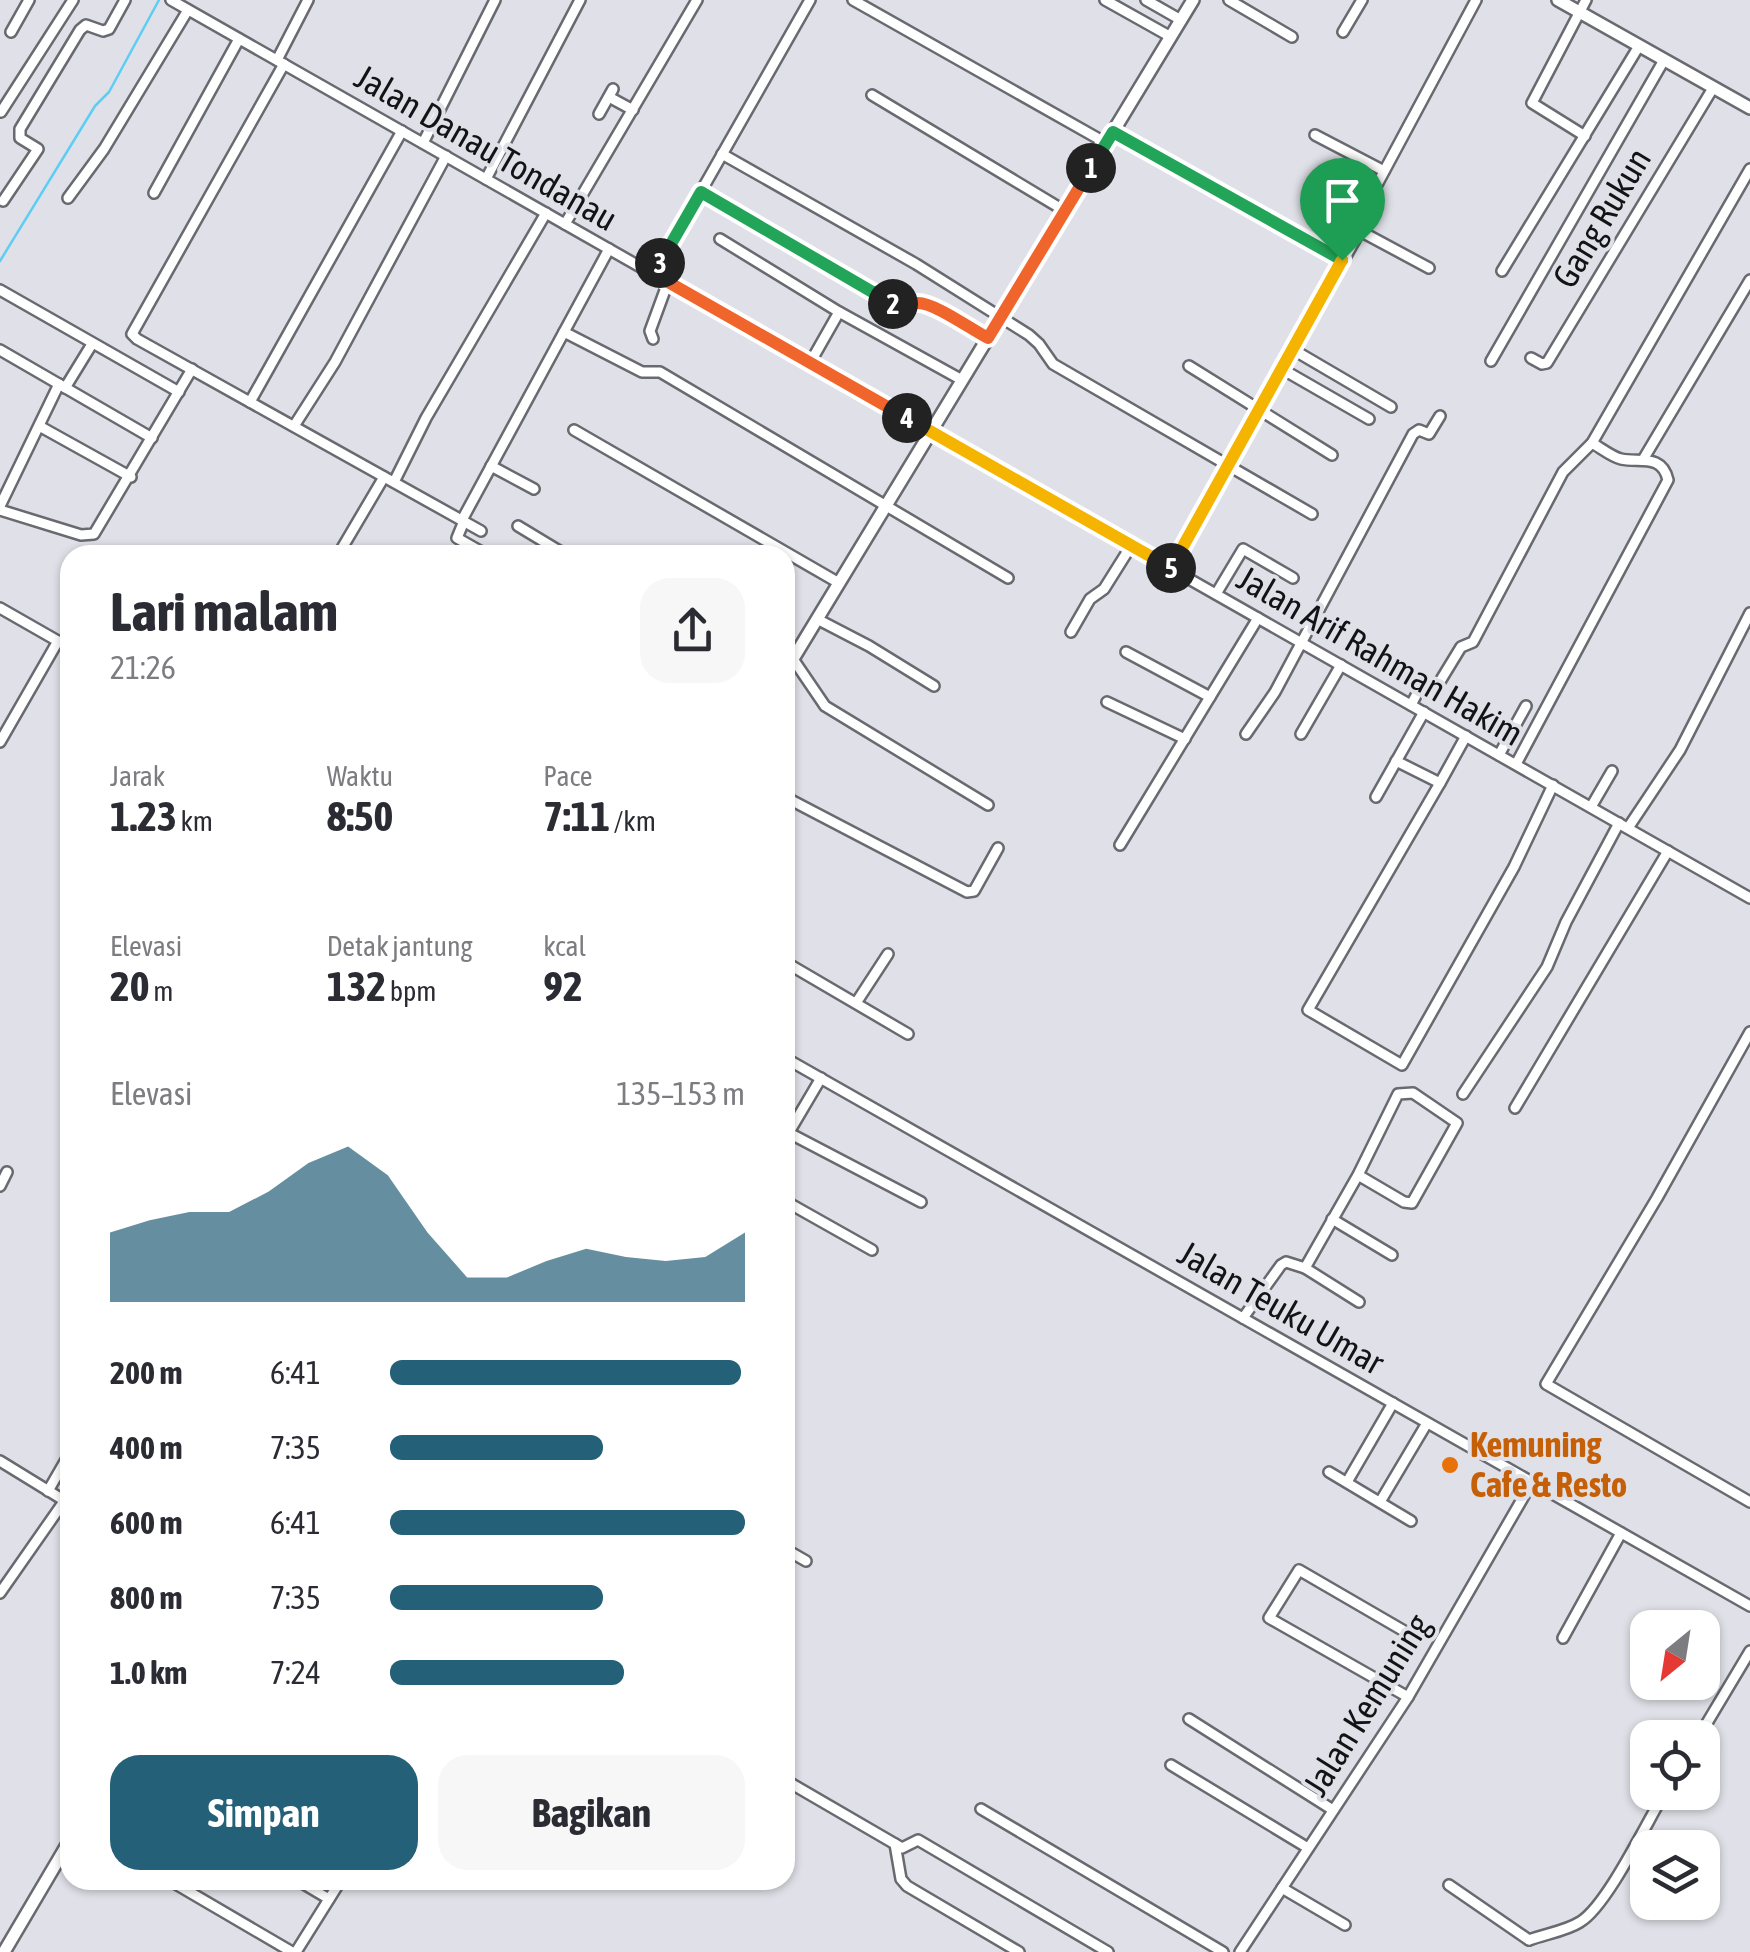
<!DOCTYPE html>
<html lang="id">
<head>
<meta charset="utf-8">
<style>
  :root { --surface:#fff; --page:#f7f7f7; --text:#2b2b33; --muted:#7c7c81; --accent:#246178 }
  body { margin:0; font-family:"Asap Condensed",sans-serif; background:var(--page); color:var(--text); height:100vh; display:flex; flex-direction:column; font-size:38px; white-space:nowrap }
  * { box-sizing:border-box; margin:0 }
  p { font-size:32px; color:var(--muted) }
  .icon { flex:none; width:55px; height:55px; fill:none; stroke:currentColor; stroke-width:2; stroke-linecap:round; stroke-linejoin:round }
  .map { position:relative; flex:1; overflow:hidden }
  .details { position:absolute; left:60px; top:545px; width:735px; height:1345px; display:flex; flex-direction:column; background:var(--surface); border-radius:30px; box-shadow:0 2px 8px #0004 }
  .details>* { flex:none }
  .needle { width:65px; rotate:210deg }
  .buttons { position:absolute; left:1630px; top:1610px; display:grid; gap:20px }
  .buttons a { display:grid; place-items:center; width:90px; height:90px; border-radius:20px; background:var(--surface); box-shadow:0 2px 8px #0004; font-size:50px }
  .pin { position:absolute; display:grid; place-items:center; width:85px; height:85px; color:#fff; margin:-102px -42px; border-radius:50% 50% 50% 0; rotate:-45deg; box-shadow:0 0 10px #0007 }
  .pin .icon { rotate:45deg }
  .km { position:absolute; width:50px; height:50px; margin:-25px; border-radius:50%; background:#222; color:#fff; font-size:28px; line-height:50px; text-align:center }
  .round { display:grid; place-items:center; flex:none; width:105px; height:105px; border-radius:30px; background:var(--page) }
  .overview { display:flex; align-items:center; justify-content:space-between; height:170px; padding:0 50px }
  h1 { font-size:55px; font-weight:700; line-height:75px }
  .metrics { display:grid; grid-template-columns:repeat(3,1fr); gap:15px; height:170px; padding:10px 50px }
  .metrics div { display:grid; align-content:center }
  .metrics b { font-size:42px; font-weight:700 }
  .metrics small { font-size:28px; font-weight:400 }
  .metrics p { font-size:28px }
  .chart { height:280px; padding:20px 50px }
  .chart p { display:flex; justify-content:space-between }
  .chart svg { width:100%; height:180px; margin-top:10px; fill:var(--accent); opacity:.7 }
  .action { display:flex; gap:20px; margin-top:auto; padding:20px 50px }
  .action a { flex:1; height:115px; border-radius:30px; background:var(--accent); color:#fff; font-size:40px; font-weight:700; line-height:115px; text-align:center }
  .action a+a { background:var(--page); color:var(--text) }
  ul { padding:0 50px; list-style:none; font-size:32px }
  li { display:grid; grid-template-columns:160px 120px 1fr; align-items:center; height:75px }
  li i { height:25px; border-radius:12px; background:var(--accent) }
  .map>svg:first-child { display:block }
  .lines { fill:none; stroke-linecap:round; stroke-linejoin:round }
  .stream { stroke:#5ecdf4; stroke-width:2.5 }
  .street-casing { stroke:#696a70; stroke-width:14 }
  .secondary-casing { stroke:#696a70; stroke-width:16 }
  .street { stroke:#fff; stroke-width:9 }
  .secondary { stroke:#fff; stroke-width:11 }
  .split-1-casing { stroke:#fff; stroke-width:20 }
  .split-2-casing { stroke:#fff; stroke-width:20 }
  .split-3-casing { stroke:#fff; stroke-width:20 }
  .split-4-casing { stroke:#fff; stroke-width:20 }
  .split-5-casing { stroke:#fff; stroke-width:20 }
  .split-6-casing { stroke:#fff; stroke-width:20 }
  .split-1 { stroke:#22a559; stroke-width:12 }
  .split-2 { stroke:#f0652b; stroke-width:12 }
  .split-3 { stroke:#22a559; stroke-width:12 }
  .split-4 { stroke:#f0652b; stroke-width:12 }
  .split-5 { stroke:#f5b400; stroke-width:12 }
  .split-6 { stroke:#f5b400; stroke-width:12 }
  .food-dot { fill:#e8710a; stroke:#e0e1e8; stroke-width:4 }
  .labels { text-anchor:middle; stroke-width:8; stroke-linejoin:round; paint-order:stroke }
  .street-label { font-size:35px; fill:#131316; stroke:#e0e1e8 }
  .food-label { font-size:35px; font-weight:bold; fill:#c56008; stroke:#e0e1e8; text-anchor:start }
</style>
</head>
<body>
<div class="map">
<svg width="1750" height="1952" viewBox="0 0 1750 1952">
  <rect width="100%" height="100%" fill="#e0e1e8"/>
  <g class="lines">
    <!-- stream -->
    <polyline class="stream" points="0,261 95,106 109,92 159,0"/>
    <defs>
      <g id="street">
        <polyline points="171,0 1750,898"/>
        <polyline points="853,0 1106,143"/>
        <polyline points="1105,0 1171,37"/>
        <polyline points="1146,0 1181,20"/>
        <polyline points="1229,0 1292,37"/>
        <polyline points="11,32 29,0"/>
        <polyline points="1343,32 1362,0"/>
        <polyline points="277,60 308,0"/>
        <polyline points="284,64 132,334 137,339 481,531"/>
        <polyline points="872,95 1065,211"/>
        <polyline points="609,97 633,110"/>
        <polyline points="1,112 73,0"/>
        <polyline points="599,114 613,89"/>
        <polyline points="1113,132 1342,260"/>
        <polyline points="1315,135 1384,171"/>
        <polyline points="1585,136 1532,103 1586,0"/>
        <polyline points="423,143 495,0"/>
        <polyline points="722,154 916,264 1029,335 1039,344 1053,364 1312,514"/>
        <polyline points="486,179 580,0"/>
        <path d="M701 192 892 303C904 308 912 302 923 305 945 311 967 327 987 339"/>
        <polyline points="154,193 239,39"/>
        <polyline points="68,198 104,149 188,10"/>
        <polyline points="3,201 38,149 20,138 20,129 80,30 86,25 103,31 109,29 125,0"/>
        <polyline points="565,224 697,0"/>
        <polyline points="1360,231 1429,268"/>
        <polyline points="720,239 839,312 962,380"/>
        <polyline points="1502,271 1639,46"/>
        <polyline points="654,274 810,0"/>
        <polyline points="0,290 179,392"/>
        <polyline points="564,332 642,372 660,372 1008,578"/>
        <polyline points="653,339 650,331 668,282"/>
        <polyline points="1292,349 1391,407"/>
        <polyline points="0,350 152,438"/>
        <polyline points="1531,358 1542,364 1547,363 1713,88"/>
        <polyline points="1491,361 1664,60"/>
        <polyline points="810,363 839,312"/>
        <polyline points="1189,366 1332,455"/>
        <polyline points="1282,369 1369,419"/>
        <polyline points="65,388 92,344"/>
        <polyline points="250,402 402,131"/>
        <polyline points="294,426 335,362 446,156"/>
        <polyline points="41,427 131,477"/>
        <polyline points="574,430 839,583"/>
        <polyline points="1644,458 1750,280"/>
        <polyline points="491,466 534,489"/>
        <polyline points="394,482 426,418 546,213"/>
        <polyline points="0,506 59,384"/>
        <polyline points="0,510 81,535 94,534 192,369"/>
        <polyline points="462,520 609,249"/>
        <polyline points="464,521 457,538 487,555"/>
        <polyline points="518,526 566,555"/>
        <polyline points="338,555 384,477"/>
        <polyline points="1171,568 1360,231 1373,192 1476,0"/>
        <polyline points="1216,594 1243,549 1293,578"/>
        <polyline points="0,608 70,648"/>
        <polyline points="817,619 869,646 934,686"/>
        <polyline points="1071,632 1090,599 1104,589 1131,546"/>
        <polyline points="1126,652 1210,697"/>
        <polyline points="793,659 825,706 988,805"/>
        <polyline points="1107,702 1185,739"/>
        <polyline points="1411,705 1422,684 1432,689 1436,688 1461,647 1473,642 1563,472 1592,443 1750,169"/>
        <polyline points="1246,734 1275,692 1413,434 1419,430 1429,434 1440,416"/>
        <polyline points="1301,734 1341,665"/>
        <polyline points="0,742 58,641"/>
        <polyline points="1499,755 1526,706"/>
        <polyline points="1396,761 1440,783 1466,736"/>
        <path d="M1516 764 1668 480C1662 453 1639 463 1621 459 1612 457 1601 448 1592 443"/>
        <polyline points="1440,783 1308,1010 1402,1065 1514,867 1553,785"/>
        <polyline points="785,797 967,892 974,891 998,848"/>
        <polyline points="1376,797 1424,712"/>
        <polyline points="1591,807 1612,771"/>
        <polyline points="1628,828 1680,750 1750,613"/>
        <polyline points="1120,845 1258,618"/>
        <polyline points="785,962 908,1034"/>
        <polyline points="856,1003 888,954"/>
        <polyline points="1750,1032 1657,1198 1546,1384 1750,1502"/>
        <polyline points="785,1058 1750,1606"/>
        <polyline points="1463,1094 1547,967 1566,922 1619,823"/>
        <polyline points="1515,1108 1668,851"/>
        <polyline points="789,1133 921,1202"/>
        <polyline points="785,1139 821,1078"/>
        <polyline points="0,1186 7,1172"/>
        <polyline points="785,1201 872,1250"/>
        <polyline points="1332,1219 1392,1255"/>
        <polyline points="1305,1268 1359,1302"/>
        <polyline points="1243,1318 1281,1265 1286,1262 1305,1268 1358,1175 1398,1094 1413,1093 1457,1123 1412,1203 1404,1202 1358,1175"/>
        <polyline points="0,1461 70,1504"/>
        <polyline points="1329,1472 1411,1521"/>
        <polyline points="1347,1482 1393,1403"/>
        <polyline points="48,1491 70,1453"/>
        <polyline points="1380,1502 1427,1423"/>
        <polyline points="785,1549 806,1561"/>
        <polyline points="0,1593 65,1500"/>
        <polyline points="1563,1638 1621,1533"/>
        <polyline points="1408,1697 1269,1618 1299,1570 1411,1635"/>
        <polyline points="1189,1719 1333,1810"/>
        <polyline points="1698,1738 1750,1651"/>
        <polyline points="1171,1765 1308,1848"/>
        <polyline points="785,1780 902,1848 918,1840 1108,1952"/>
        <polyline points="981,1809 1223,1952"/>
        <polyline points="895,1844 901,1879 907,1886 1019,1952"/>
        <polyline points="169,1880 292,1952"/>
        <polyline points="297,1880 329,1899"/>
        <polyline points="1449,1885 1529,1940"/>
        <polyline points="1282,1888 1345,1925"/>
        <path d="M1529 1940C1545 1934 1566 1931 1580 1922 1607 1906 1647 1822 1665 1792"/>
        <polyline points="296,1952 341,1880"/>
        <polyline points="1240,1952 1408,1697 1532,1482"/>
      </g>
      <g id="secondary">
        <polyline points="1558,0 1750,108"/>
        <polyline points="785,672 1193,0"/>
        <polyline points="4,1952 70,1840"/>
      </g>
    </defs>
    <!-- street casing -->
    <use href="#street" class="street-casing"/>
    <!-- secondary casing -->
    <use href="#secondary" class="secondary-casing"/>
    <!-- street -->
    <use href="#street" class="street"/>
    <!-- secondary -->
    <use href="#secondary" class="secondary"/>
  </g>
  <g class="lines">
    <defs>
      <polyline id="split-1" points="1091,168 1113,132 1342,260"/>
      <path id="split-2" d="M893 304C905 308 907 303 918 303 935 303 972 330 988 338L1091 168"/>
      <polyline id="split-3" points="660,263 701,192 893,304"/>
      <polyline id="split-4" points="660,263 654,274 907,418"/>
      <polyline id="split-5" points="907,418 1171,568"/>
      <polyline id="split-6" points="1171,568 1342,260"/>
    </defs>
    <!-- split-1 casing -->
    <use href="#split-1" class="split-1-casing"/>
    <!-- split-2 casing -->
    <use href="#split-2" class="split-2-casing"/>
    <!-- split-3 casing -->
    <use href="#split-3" class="split-3-casing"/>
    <!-- split-4 casing -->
    <use href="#split-4" class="split-4-casing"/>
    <!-- split-5 casing -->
    <use href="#split-5" class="split-5-casing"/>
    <!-- split-6 casing -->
    <use href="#split-6" class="split-6-casing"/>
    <!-- split-1 -->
    <use href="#split-1" class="split-1"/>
    <!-- split-2 -->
    <use href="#split-2" class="split-2"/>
    <!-- split-3 -->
    <use href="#split-3" class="split-3"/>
    <!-- split-4 -->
    <use href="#split-4" class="split-4"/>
    <!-- split-5 -->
    <use href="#split-5" class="split-5"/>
    <!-- split-6 -->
    <use href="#split-6" class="split-6"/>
  </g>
  <!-- markers -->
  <circle class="food-dot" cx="1450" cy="1465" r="10"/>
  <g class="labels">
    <!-- street labels -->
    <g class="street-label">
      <text transform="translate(486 148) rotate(30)" y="12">Jalan Danau Tondanau</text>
      <text transform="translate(1602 218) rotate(-59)" y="12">Gang Rukun</text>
      <text transform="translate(1380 656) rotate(30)" y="12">Jalan Arif Rahman Hakim</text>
      <text transform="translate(1281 1308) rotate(30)" y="12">Jalan Teuku Umar</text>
      <text transform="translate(1367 1705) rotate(-58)" y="12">Jalan Kemuning</text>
    </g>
    <!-- food labels -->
    <g class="food-label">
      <text x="1470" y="1457">Kemuning<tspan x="1470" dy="40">Cafe &amp; Resto</tspan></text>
    </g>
  </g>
</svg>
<div class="buttons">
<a><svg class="needle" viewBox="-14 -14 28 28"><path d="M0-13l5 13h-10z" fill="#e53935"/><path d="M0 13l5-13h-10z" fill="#7c7c81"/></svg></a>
<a><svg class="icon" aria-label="locate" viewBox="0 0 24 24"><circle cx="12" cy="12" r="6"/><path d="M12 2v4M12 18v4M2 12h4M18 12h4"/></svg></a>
<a><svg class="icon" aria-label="layers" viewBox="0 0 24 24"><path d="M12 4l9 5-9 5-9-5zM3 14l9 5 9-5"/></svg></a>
</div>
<div class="pin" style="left:1342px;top:260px;background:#1e9e55"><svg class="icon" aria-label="arrive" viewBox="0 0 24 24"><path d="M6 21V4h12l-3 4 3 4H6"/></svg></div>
<b class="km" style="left:1091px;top:168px">1</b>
<b class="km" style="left:893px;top:304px">2</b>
<b class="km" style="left:660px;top:263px">3</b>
<b class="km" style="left:907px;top:418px">4</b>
<b class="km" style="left:1171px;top:568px">5</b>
<section class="details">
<div class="overview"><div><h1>Lari malam</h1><p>21:26</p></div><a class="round"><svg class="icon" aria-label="share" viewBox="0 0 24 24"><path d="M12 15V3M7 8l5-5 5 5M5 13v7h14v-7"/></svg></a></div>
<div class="metrics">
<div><p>Jarak</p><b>1.23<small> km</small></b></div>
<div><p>Waktu</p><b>8:50</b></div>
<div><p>Pace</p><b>7:11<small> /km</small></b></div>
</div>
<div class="metrics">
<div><p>Elevasi</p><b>20<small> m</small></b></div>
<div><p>Detak jantung</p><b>132<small> bpm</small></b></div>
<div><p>kcal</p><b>92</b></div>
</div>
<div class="chart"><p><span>Elevasi</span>135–153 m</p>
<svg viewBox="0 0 160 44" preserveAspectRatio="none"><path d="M0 44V27L10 24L20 22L30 22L40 17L50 10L60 6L70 13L80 27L90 38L100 38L110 34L120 31L130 33L140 34L150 33L160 27V44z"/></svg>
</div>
<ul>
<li><b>200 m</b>6:41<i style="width:99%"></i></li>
<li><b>400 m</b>7:35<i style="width:60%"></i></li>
<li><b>600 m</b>6:41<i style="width:100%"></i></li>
<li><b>800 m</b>7:35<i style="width:60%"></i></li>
<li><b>1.0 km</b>7:24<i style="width:66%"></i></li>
</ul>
<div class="action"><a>Simpan</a><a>Bagikan</a></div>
</section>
</div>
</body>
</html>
